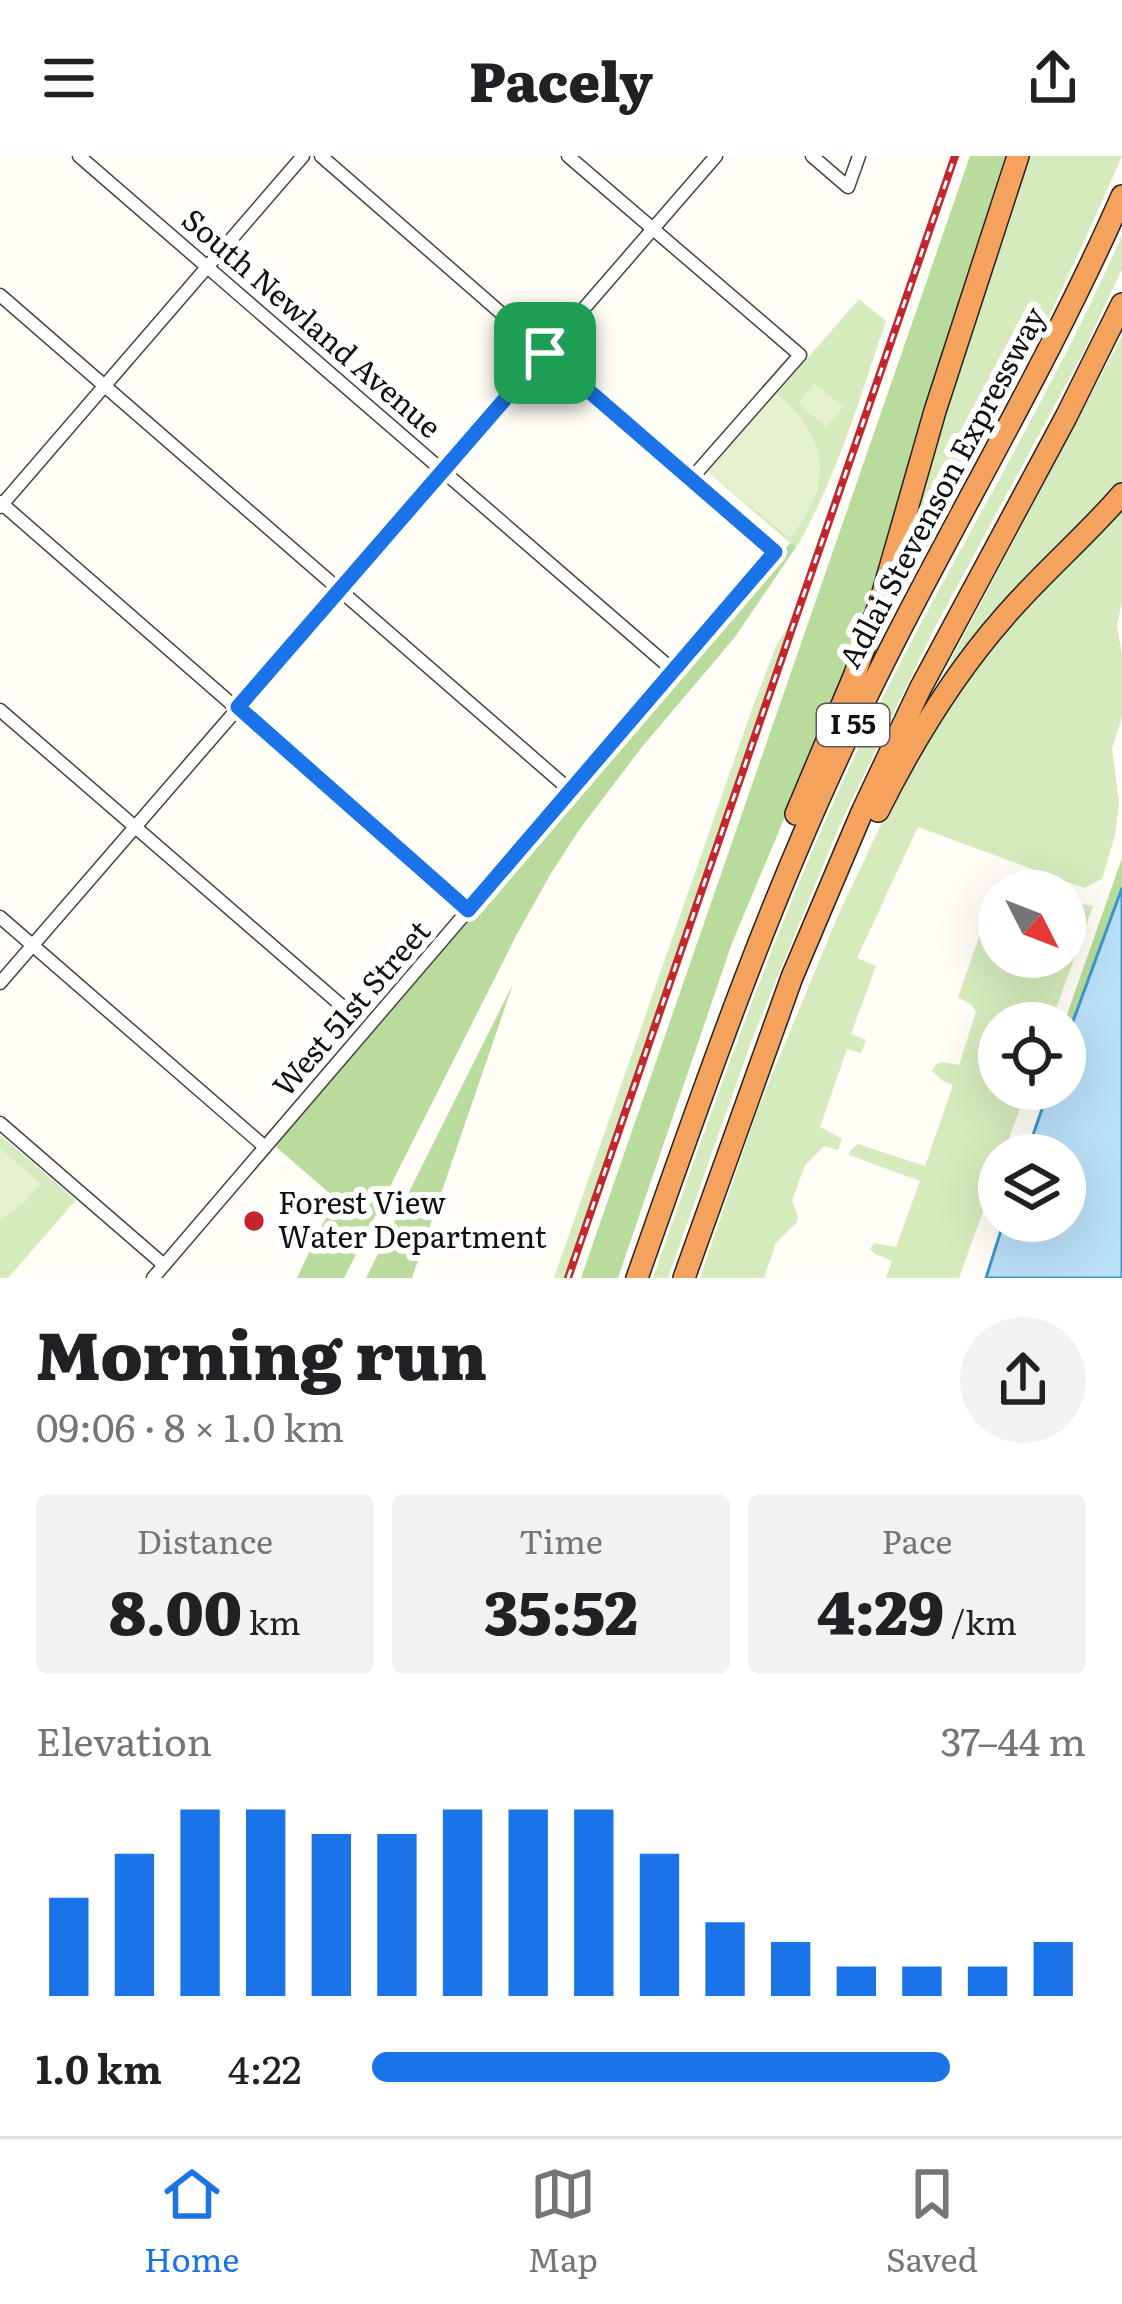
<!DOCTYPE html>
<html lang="en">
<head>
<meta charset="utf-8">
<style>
  :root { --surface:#fff; --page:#f2f2f2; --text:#202124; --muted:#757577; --line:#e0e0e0; --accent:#1a73e8 }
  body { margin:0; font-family:Literata,serif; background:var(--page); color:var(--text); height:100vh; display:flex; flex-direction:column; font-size:45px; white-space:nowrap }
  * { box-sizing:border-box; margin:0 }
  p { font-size:39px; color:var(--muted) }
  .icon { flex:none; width:66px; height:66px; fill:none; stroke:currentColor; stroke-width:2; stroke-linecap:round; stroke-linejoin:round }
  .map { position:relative; height:1122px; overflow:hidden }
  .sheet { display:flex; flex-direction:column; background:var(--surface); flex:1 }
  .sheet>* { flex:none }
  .needle { width:78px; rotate:132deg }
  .controls { position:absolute; left:978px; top:714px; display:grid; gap:24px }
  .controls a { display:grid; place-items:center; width:108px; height:108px; border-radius:50%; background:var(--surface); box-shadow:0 12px 48px #0002; font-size:60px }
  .pin { position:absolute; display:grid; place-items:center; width:102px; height:102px; color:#fff; margin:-51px; border-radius:24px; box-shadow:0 6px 18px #0006 }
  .round { display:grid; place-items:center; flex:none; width:126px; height:126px; border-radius:63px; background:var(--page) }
  .headline { display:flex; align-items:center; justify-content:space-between; height:204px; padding:0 36px }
  h1 { font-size:66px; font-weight:800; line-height:90px }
  .stats { display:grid; grid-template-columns:repeat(3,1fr); gap:18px; height:204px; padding:12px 36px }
  .stats div { display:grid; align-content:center; border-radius:12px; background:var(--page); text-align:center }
  .stats b { font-size:60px; font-weight:800 }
  .stats small { font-size:33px; font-weight:400 }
  .stats p { font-size:33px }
  .chart { height:336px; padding:24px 36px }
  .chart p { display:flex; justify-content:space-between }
  .chart svg { width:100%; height:216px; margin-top:12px; stroke:var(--accent); stroke-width:6 }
  ul { padding:0 36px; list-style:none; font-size:39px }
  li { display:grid; grid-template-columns:192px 144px 1fr; align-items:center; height:90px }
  li i { height:30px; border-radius:15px; background:var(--accent) }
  header { display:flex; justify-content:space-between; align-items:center; height:156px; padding:0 36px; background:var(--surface); font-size:54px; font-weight:800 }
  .tab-bar { display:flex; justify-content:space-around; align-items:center; height:168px; border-top:3px solid var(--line); background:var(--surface); font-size:33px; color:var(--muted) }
  .tab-bar a { display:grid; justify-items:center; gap:6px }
  .tab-bar .selected { color:var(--accent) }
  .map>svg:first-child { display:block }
  .green { fill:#d5ebbd }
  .forest { fill:#b9dc9c }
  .pitch { fill:#e6f2cf }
  .water { fill:#b9e0f7; stroke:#3f96cf; stroke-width:3 }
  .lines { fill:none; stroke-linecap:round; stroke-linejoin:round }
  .street-casing { stroke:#444; stroke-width:15 }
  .highway-casing { stroke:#222; stroke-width:24 }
  .street { stroke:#fff; stroke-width:12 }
  .highway { stroke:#f5a25d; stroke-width:21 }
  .rail-casing { stroke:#c4262e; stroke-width:8 }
  .rail { stroke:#fff; stroke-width:3; stroke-dasharray:9; stroke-linecap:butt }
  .route-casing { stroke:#fff; stroke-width:24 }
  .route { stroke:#1a73e8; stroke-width:15 }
  .poi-dot { fill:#c4262e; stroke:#fff; stroke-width:4.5 }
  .labels { text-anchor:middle; stroke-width:12; stroke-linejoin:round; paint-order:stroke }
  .shield { fill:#fff; stroke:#585858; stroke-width:3 }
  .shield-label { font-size:27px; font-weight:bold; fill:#111 }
  .street-label { font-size:30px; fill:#111; stroke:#fff }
  .poi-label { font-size:30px; fill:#111; stroke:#fff; text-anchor:start }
</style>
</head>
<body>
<header><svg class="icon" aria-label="menu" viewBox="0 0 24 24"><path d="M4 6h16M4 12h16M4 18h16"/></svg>Pacely<svg class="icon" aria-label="share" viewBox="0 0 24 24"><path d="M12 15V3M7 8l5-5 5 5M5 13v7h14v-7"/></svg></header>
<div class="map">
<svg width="1122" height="1122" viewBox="0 0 1122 1122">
  <rect width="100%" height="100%" fill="#fffdf5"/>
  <!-- green -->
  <g class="green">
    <path d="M1030 0H1122C1089 76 1055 151 1017 224 972 314 921 401 875 491L955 223Z"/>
    <path d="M1122 79V113L1083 197 933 475 838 673 751 886 668 1122H653C716 941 779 761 860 588 942 416 1045 254 1122 79Z"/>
    <path d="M859 143 886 165C860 242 837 321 796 392L708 316Z"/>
    <polygon points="1122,180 1122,331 940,533 936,532"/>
    <polygon points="1122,355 1122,446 1117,469 1122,500 1122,561 1112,592 1119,646 1115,679 1102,723 1084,732 918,671 857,802 876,810 851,878 866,884 861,897 847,893 820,971 842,983 838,994 824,990 805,1009 792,1045 798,1060 797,1066 776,1087 764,1122 700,1122 757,955 839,757 888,654 940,563 976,510 1036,443"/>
    <polygon points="792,464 565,1122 554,1122 752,553 776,490"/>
    <polygon points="1065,745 1093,750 1051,867 999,867 999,933 1027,933 1003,999 999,999 999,1011 959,1122 886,1122 892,1105 875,1098 870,1093 874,1087 896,1091 920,1025 849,999 850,994 858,988 925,1010 953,929 943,925 932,915 936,908 943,906 959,909 976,856 972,849 958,841 980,779 997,785 999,782 999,801 1065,801"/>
    <polygon points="0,979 76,1044 8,1122 0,1122"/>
  </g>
  <!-- forest -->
  <g class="forest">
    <polygon points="970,0 1005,0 942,197 873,442 813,594 732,787 618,1122 581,1122"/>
    <polygon points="790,387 796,391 735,481 642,591 579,674 550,719 516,780 344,1122 297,1122 335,1042 276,991 286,975"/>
    <polygon points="1122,702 1122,732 1065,887 1064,867"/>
    <polygon points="513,828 412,1122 366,1122"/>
  </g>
  <!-- pitch -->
  <g class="pitch">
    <polygon points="814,227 843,251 826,271 798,247"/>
    <path d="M777 237C829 283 834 328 790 382L708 316Z"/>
    <polygon points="0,992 41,1028 23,1048 0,1064"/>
  </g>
  <!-- water -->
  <polygon class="water" points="1122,732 1122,1122 986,1122 1004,1065 1065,1065 1065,999 1026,999 1049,933 1065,933 1065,887"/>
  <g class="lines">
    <defs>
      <g id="street">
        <polyline points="79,0 674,515"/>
        <polyline points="568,0 800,199 691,323"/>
        <polyline points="812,0 848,31 859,0"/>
        <polyline points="0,139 571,635"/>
        <polyline points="0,346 468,754"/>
        <polyline points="0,351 303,0"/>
        <polyline points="0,554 350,857"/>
        <polyline points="0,761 265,991"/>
        <polyline points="0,827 716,0"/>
        <polyline points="0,967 164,1109"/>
        <polyline points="153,1122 775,396 321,0"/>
      </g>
      <g id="highway">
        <path d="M878 655C913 585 953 519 1005 460 1042 417 1085 381 1122 338"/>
        <polyline points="796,658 855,518 882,440 935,255 1018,0"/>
        <path d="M637 1122C701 941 763 760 845 586 931 401 1040 227 1122 40"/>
        <polyline points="684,1122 792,821 862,656 920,533 1066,261 1122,148"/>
      </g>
    </defs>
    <!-- street casing -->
    <use href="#street" class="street-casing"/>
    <!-- highway casing -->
    <use href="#highway" class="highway-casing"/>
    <!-- street -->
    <use href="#street" class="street"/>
    <!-- highway -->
    <use href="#highway" class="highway"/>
    <defs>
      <polyline id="rail" points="568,1122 955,0"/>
    </defs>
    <!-- rail casing -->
    <use href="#rail" class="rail-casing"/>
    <!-- rail -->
    <use href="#rail" class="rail"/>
  </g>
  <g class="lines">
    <defs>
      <polygon id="route" points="545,197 775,396 468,754 238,551"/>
    </defs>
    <!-- route casing -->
    <use href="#route" class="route-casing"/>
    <!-- route -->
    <use href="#route" class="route"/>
  </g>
  <!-- markers -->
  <circle class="poi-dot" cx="254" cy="1065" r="12"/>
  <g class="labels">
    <!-- shield labels -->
    <rect class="shield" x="817" y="548" width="72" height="42" rx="9"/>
    <g class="shield-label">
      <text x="853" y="578">I 55</text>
    </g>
    <!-- street labels -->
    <g class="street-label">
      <text transform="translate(311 168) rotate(41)" y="10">South Newland Avenue</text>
      <text transform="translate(943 332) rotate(-62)" y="10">Adlai Stevenson Expressway</text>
      <text transform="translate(352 853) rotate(-49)" y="10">West 51st Street</text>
    </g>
    <!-- poi labels -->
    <g class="poi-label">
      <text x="278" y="1058">Forest View<tspan x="278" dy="34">Water Department</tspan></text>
    </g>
  </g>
</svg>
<div class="controls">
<a><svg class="needle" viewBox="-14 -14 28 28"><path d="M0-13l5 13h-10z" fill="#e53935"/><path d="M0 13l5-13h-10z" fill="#757577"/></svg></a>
<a><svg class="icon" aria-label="locate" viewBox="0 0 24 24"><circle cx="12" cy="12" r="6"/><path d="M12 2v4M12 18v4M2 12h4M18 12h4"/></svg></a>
<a><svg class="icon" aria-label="layers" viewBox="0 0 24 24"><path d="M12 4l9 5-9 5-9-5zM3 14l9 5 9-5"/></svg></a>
</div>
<div class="pin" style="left:545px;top:197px;background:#1e9e55"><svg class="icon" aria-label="arrive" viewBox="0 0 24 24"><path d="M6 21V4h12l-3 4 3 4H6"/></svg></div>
</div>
<section class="sheet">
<div class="headline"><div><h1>Morning run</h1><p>09:06 · 8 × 1.0 km</p></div><a class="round"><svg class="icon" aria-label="share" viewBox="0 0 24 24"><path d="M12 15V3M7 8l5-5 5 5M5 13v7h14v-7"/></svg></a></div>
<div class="stats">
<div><p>Distance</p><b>8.00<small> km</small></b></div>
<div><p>Time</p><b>35:52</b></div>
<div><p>Pace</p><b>4:29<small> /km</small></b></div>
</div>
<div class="chart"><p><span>Elevation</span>37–44 m</p>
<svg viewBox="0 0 160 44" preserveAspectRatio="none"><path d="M5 44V24M15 44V15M25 44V6M35 44V6M45 44V11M55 44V11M65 44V6M75 44V6M85 44V6M95 44V15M105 44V29M115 44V33M125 44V38M135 44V38M145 44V38M155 44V33"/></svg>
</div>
<ul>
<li><b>1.0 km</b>4:22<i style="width:81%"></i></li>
</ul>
</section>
<nav class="tab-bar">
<a class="selected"><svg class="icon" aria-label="home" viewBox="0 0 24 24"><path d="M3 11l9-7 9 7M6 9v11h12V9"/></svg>Home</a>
<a><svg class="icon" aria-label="map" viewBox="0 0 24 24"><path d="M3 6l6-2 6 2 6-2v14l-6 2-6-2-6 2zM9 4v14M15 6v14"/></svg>Map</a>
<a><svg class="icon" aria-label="saved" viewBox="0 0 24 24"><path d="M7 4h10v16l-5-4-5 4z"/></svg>Saved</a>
</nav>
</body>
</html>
